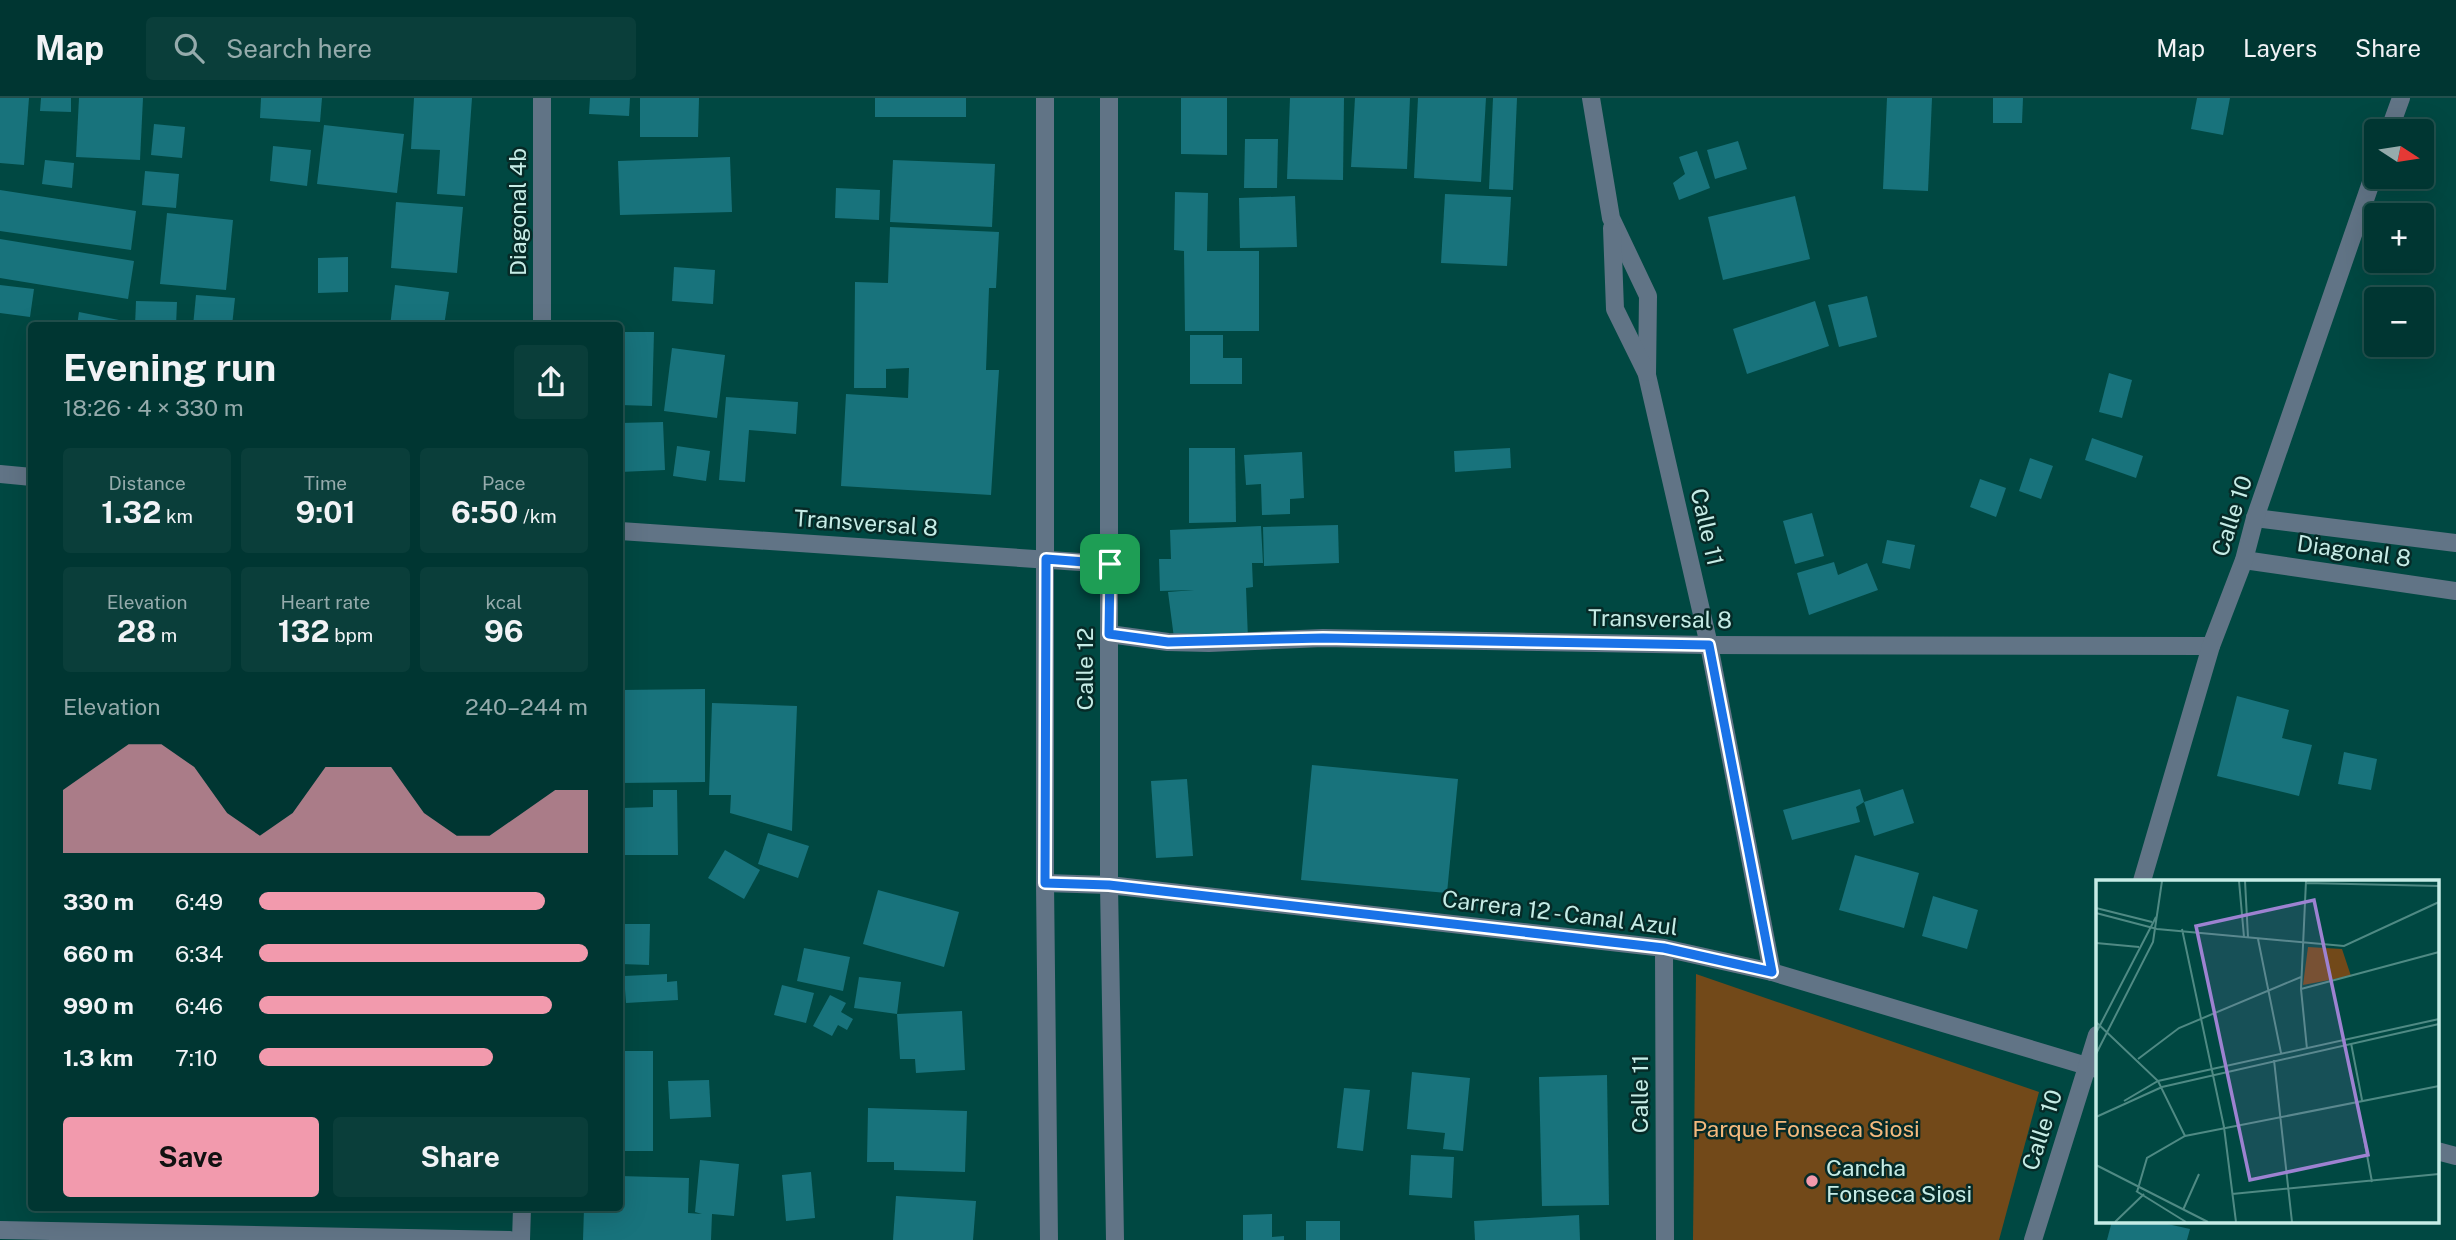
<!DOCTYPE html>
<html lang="en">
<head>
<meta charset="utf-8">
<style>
  :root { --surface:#003632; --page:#0a3e3a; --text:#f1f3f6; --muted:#95abac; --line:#22504d; --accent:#f29aad }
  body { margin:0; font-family:"Public Sans",sans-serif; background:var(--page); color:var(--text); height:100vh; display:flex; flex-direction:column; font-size:26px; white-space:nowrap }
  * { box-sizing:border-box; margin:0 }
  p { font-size:23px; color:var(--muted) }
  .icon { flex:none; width:38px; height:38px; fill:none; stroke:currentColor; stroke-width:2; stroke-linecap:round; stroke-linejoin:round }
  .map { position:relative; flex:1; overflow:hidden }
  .side { position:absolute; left:28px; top:224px; width:595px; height:889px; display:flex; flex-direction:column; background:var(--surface); border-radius:7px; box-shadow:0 7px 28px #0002,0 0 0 2px var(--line) }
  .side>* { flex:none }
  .needle { width:46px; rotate:102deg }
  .controls { position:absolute; left:2364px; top:21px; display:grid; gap:14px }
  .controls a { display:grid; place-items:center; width:70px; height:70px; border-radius:7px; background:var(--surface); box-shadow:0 7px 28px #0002,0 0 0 2px var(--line); font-size:35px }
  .pin { position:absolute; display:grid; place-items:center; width:60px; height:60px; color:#fff; margin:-30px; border-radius:14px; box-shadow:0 4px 10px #0006 }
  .round { display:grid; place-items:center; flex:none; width:74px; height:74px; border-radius:7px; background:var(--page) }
  .summary { display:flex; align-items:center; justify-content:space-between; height:119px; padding:0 35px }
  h1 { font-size:38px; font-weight:700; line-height:52px }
  .metrics { display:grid; grid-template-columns:repeat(3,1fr); gap:10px; height:119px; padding:7px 35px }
  .metrics div { display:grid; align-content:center; border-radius:7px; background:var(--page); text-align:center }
  .metrics b { font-size:30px; font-weight:700 }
  .metrics small { font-size:19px; font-weight:400 }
  .metrics p { font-size:19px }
  .chart { height:196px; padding:14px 35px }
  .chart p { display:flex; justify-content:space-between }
  .chart svg { width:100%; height:126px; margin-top:7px; fill:var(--accent); opacity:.7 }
  .primary-button { display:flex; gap:14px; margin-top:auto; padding:14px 35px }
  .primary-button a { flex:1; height:80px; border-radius:7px; background:var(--accent); color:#111; font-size:28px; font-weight:700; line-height:80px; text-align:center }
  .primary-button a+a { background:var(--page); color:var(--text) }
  ul { padding:0 35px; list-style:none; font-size:23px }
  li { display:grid; grid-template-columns:112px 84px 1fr; align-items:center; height:52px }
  li i { height:18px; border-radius:9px; background:var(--accent) }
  header { display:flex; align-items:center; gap:42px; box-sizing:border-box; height:98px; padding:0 35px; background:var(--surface); border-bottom:2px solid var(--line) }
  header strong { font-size:33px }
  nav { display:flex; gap:38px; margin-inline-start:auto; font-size:24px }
  .search { width:490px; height:63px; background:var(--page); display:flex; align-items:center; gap:18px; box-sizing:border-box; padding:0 24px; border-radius:7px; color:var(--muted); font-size:26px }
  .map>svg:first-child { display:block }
  .green { fill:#724919 }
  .building { fill:#18737c }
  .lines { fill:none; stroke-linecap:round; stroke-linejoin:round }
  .minor { stroke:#617486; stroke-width:18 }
  .tertiary { stroke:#617486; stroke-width:18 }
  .route-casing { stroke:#fff; stroke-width:14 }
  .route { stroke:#1a73e8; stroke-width:9 }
  .poi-dot { fill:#f29aad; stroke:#062a27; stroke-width:2.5 }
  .labels { text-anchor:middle; stroke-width:5; stroke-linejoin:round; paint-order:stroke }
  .street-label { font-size:23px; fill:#c6ece6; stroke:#062a27 }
  .park-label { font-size:23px; fill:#f4b97d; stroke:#062a27 }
  .poi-label { font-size:23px; fill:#c6ece6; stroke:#062a27; text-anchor:start }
  .inset-road { fill:none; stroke:#4f8a84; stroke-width:2 }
  .view { fill:#9d82d1; fill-opacity:0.15; stroke:#9d82d1; stroke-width:3.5 }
  .inset-edge { fill:none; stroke:#c6ece6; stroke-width:3.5 }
</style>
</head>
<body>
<header>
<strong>Map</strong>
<div class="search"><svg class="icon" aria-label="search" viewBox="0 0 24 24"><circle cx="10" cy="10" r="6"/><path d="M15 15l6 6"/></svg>Search here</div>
<nav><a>Map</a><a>Layers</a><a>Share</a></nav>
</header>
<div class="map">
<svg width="2456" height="1142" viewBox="0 0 2456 1142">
  <rect width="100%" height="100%" fill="#004842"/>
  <!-- green -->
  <polygon class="green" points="1696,876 2039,994 1999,1142 1693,1142"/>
  <!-- building -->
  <g class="building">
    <polygon points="0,0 29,0 24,67 0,65"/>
    <polygon points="41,0 71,0 71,14 40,13"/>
    <polygon points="79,0 143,0 140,62 76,59"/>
    <polygon points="261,0 322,0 320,24 260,20"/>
    <polygon points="414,0 472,0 465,98 437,96 440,52 411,51"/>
    <polygon points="590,0 630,0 629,18 589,16"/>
    <polygon points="640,0 699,0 698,39 640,39"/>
    <rect x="875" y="0" width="91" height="19"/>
    <polygon points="1181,0 1227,0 1227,57 1181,56"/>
    <polygon points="1290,0 1344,0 1343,82 1287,81"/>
    <polygon points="1355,0 1410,0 1407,71 1351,69"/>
    <polygon points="1418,0 1486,0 1481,84 1414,80"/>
    <polygon points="1493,0 1517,0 1513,92 1489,91"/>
    <polygon points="1887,0 1932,0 1928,93 1883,91"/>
    <polygon points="1993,0 2023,0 2022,25 1993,25"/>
    <polygon points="2197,0 2230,0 2223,37 2191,31"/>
    <polygon points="154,26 185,29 182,60 151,57"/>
    <polygon points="324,27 404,36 397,95 317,86"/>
    <polygon points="1245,41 1278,41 1277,90 1244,90"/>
    <polygon points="1738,43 1747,71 1715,81 1707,52"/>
    <polygon points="273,48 311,52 307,88 270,83"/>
    <polygon points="1697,53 1710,90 1679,102 1673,85 1685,76 1679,59"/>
    <polygon points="730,59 732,114 620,117 618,63"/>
    <polygon points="45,62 74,65 72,90 42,86"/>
    <polygon points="893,62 995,66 992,129 890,124"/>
    <polygon points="145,73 179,76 176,110 142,107"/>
    <polygon points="836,90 880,92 879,122 835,120"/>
    <polygon points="0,92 136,113 131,152 0,133"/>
    <polygon points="1175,94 1208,95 1207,153 1259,153 1259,233 1185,233 1184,153 1174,152"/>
    <polygon points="1445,96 1511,99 1507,168 1441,165"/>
    <polygon points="1295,98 1297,149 1240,150 1239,100"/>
    <polygon points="1795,98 1810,161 1723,182 1708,119"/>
    <polygon points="396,104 463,109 457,175 391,170"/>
    <polygon points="167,115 233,122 226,192 160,186"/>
    <polygon points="890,129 999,134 996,190 989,190 986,272 999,272 991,397 841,388 846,296 908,300 909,270 886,271 886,290 854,290 855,184 888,185"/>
    <polygon points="0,141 134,163 128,201 0,180"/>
    <polygon points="348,159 348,194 318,195 318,160"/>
    <polygon points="674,169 715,172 713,206 672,203"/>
    <polygon points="0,187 34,191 30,219 0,215"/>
    <polygon points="395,187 449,194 444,228 390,228"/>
    <polygon points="196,197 235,200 232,228 193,228"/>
    <polygon points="1867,198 1877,239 1839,249 1828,207"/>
    <polygon points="136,203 177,204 176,228 135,228"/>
    <polygon points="1815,203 1829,248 1747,276 1733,231"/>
    <polygon points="79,214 119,222 118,228 77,228"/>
    <polygon points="620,234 654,234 652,308 620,307"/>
    <polygon points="1190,237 1223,237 1223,260 1242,260 1242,286 1190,286"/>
    <polygon points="672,250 725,257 717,320 664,313"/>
    <polygon points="2109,275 2132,282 2122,320 2099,314"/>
    <polygon points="726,299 798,304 796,336 749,332 745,384 719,382"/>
    <polygon points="663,324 665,372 620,374 620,325"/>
    <polygon points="2092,340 2143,358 2136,380 2085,362"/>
    <polygon points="677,348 710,353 706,383 673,378"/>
    <polygon points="1189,350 1235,350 1236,424 1189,425"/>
    <polygon points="1510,350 1511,370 1455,374 1454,353"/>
    <polygon points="1302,354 1304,400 1290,401 1290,416 1262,417 1261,386 1246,387 1244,357"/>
    <polygon points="2030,360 2053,368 2041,401 2019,393"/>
    <polygon points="1980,381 2006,390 1996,419 1970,409"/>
    <polygon points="1812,415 1824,458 1795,466 1783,423"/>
    <polygon points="1338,427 1339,465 1264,468 1263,429"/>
    <polygon points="1261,428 1263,465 1252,465 1253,489 1246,490 1248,541 1174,540 1168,494 1194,492 1160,493 1159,461 1171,461 1170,432"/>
    <polygon points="1887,442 1915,447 1910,471 1882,465"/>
    <polygon points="1834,464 1838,477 1867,465 1878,492 1809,517 1797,475"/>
    <polygon points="705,591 705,684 620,685 620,592"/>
    <polygon points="2237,598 2289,612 2282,640 2312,647 2299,698 2217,678"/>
    <polygon points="712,605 797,608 792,733 730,715 731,697 709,697"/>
    <polygon points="2344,654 2377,661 2371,692 2338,686"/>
    <polygon points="1312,667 1458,681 1447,795 1301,782"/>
    <polygon points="1187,681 1193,758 1156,760 1151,683"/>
    <polygon points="1860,691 1864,704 1856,709 1860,724 1792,742 1783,712"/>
    <polygon points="1903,691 1914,725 1874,738 1864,704"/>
    <polygon points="653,692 677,692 678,757 624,757 623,710 653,709"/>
    <polygon points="768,735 809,748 798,780 758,766"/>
    <polygon points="725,752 760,772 744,801 708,780"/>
    <polygon points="1855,757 1919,775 1904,830 1839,812"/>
    <polygon points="878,792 959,814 944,869 863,846"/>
    <polygon points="1933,798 1978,812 1967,851 1922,838"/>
    <polygon points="621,826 650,826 649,867 621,866"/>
    <polygon points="804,850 850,859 843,893 797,883"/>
    <polygon points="667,876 667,884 677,883 678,902 626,905 624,878"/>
    <polygon points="859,879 901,884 897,916 854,910"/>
    <polygon points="782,887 814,895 806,925 774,917"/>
    <polygon points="830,897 846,905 841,914 853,921 847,932 838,927 832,938 813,928"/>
    <polygon points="962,913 965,972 916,975 915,961 900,961 897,916"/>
    <rect x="620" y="953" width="33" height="100"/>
    <polygon points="1412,974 1470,980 1463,1053 1443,1051 1445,1035 1407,1031"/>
    <polygon points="1607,977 1609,1107 1542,1108 1539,979"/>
    <polygon points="709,982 711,1019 670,1021 668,983"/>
    <polygon points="1344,990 1370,992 1363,1053 1337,1050"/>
    <polygon points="868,1010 967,1013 965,1074 894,1072 894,1064 867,1064"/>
    <polygon points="1411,1057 1454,1059 1452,1100 1409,1097"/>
    <polygon points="700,1062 739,1066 734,1118 712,1116 711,1142 583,1142 584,1110 620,1110 620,1078 689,1080 688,1115 702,1116 695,1114"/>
    <polygon points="811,1074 815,1120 786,1123 782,1077"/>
    <polygon points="896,1098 976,1103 973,1142 893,1142"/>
    <polygon points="1272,1116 1272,1139 1284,1138 1284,1142 1243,1142 1243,1117"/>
    <polygon points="1579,1117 1580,1142 1475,1142 1474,1123"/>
    <rect x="1306" y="1123" width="34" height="19"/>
    <polygon points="2112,1123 2154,1123 2190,1131 2187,1142 2107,1142"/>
  </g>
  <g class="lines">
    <!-- minor -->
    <g class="minor">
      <polyline points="1591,0 1611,120 1648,198 1647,277 1709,547 1772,874"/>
      <polyline points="2389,33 2401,0"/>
      <polyline points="1612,130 1615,211 1646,274"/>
      <polyline points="542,228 542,0"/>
      <polyline points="0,376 32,379"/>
      <polyline points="2255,420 2456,445"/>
      <polyline points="620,433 1110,466"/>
      <polyline points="2244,462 2456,493"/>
      <polyline points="1109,536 1168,544 1209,545 1323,540 1709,547 2211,548"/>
      <polyline points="2142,783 2211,548 2244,462 2255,420 2376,70"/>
      <polyline points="1045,785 1109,787 1664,850 1772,874 2097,971"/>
      <polyline points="1664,850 1665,1142"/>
      <polyline points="2437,1053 2456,1058"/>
      <polyline points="0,1132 510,1142"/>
      <polyline points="521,1142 522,1110"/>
      <polyline points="2033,1142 2097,937"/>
    </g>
    <!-- tertiary -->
    <g class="tertiary">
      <polyline points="1045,0 1045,785 1049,1142"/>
      <polyline points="1109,0 1109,787 1115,1142"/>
    </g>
  </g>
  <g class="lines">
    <defs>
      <polygon id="route" points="1046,461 1110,466 1109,536 1168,544 1323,540 1709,547 1772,874 1664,850 1109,787 1045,785"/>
    </defs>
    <!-- route casing -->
    <use href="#route" class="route-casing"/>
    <!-- route -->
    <use href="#route" class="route"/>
  </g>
  <!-- markers -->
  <circle class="poi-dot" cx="1812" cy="1083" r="7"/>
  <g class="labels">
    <!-- street labels -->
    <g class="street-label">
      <text transform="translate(518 114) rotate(-90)" y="8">Diagonal 4b</text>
      <text transform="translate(2232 418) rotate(-72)" y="8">Calle 10</text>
      <text transform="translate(866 425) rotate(4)" y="8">Transversal 8</text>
      <text transform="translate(1707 429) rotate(77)" y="8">Calle 11</text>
      <text transform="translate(2354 453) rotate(8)" y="8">Diagonal 8</text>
      <text transform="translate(1660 521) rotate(1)" y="8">Transversal 8</text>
      <text transform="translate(1085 571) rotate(-90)" y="8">Calle 12</text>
      <text transform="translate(1560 815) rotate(7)" y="8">Carrera 12 - Canal Azul</text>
      <text transform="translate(1640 996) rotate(-90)" y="8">Calle 11</text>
      <text transform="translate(2042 1032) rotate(-72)" y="8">Calle 10</text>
    </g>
    <!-- park labels -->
    <g class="park-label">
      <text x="1806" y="1039">Parque Fonseca Siosi</text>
    </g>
    <!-- poi labels -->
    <g class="poi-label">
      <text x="1826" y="1078">Cancha<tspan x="1826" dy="26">Fonseca Siosi</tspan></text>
    </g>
  </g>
  <!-- overview -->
  <g transform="translate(2096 782)">
    <rect width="343" height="343" fill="#004842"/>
    <path d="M212 67 246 69 255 96 207 105Z" fill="#724919"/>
    <path class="inset-road" d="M143 1 148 57M149 1 152 57M210 1 205 109 211 169M210 3 343 6M0 28 56 42M0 33 61 49 248 66 343 22M86 49 128 247 140 342M162 59 185 173M0 63 43 67M205 109 343 72M0 142 62 201 89 256M0 153 60 37M255 163 266 220M0 174 57 62 66 1M42 179 83 148 205 97M178 180 196 342M28 221 62 201 343 139M261 221 276 302M0 237 66 207 343 144M0 285 112 342M40 311 90 342M41 312 51 278 89 256 343 206M136 314 343 294M87 330 103 294M19 342 48 314"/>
    <path class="view" d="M218 20 272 275 154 300 100 46Z"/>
    <rect width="343" height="343" class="inset-edge"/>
  </g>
</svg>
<div class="controls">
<a><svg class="needle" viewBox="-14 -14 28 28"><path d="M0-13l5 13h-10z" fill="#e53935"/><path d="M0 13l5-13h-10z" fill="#95abac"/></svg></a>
<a>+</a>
<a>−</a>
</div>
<div class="pin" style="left:1110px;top:466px;background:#1e9e55"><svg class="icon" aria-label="arrive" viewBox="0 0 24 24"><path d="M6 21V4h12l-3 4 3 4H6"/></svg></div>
<section class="side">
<div class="summary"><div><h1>Evening run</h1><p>18:26 · 4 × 330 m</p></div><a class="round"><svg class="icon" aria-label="share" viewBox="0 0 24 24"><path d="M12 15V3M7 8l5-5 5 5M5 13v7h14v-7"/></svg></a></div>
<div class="metrics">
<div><p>Distance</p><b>1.32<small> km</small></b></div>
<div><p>Time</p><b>9:01</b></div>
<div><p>Pace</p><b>6:50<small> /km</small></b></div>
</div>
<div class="metrics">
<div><p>Elevation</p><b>28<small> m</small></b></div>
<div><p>Heart rate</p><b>132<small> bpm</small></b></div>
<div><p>kcal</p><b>96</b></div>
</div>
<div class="chart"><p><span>Elevation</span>240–244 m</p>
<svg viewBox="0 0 160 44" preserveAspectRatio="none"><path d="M0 44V22L10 14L20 6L30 6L40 14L50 30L60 38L70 30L80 14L90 14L100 14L110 30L120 38L130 38L140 30L150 22L160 22V44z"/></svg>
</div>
<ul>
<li><b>330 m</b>6:49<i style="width:87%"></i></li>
<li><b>660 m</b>6:34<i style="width:100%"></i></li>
<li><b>990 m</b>6:46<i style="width:89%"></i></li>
<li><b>1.3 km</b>7:10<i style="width:71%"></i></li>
</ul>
<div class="primary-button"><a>Save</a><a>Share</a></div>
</section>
</div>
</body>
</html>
